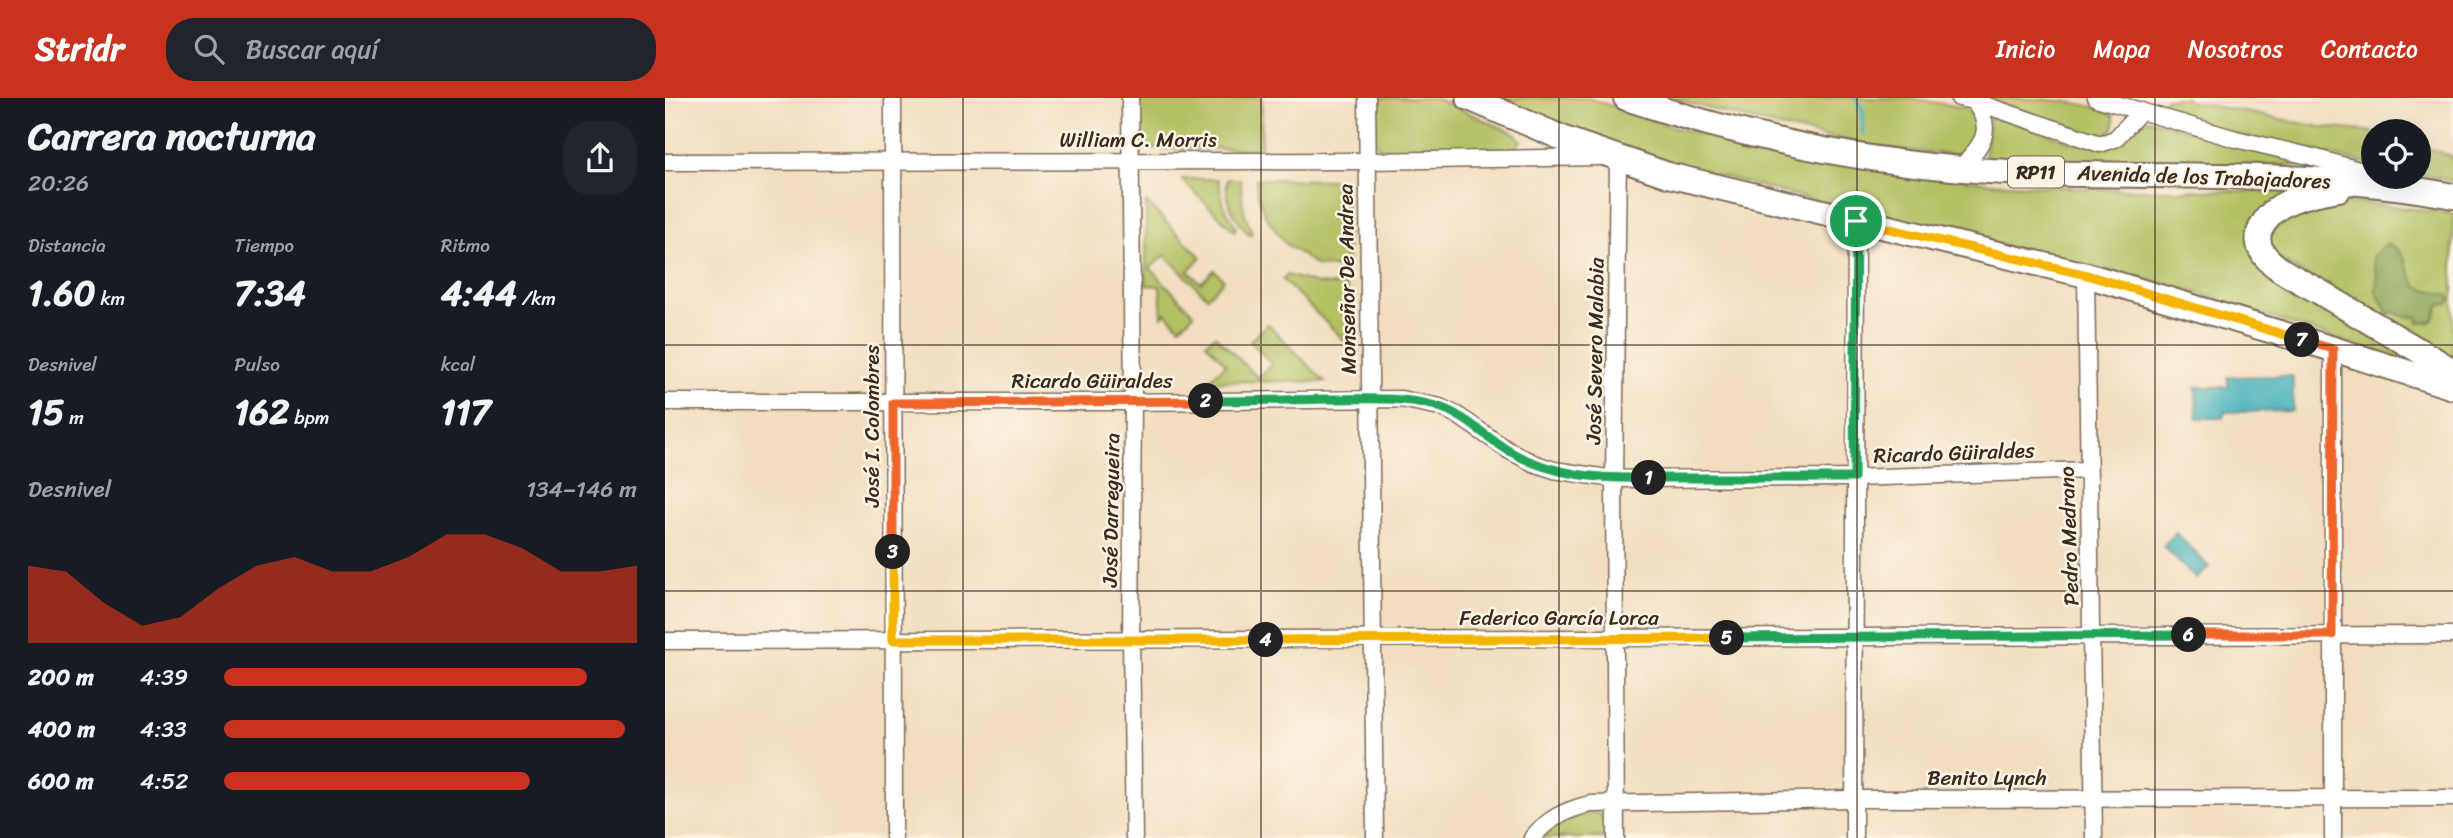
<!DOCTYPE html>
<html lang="es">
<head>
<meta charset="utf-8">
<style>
  :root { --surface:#171b24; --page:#20242c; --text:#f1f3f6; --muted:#9ea1a6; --accent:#c8321e }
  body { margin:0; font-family:Sriracha,sans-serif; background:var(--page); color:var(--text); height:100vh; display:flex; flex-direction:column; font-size:26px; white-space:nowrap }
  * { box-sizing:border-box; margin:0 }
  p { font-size:23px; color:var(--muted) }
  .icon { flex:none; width:38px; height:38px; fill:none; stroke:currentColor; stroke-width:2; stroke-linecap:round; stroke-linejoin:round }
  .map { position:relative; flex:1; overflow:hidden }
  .details { display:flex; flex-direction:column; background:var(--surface); width:665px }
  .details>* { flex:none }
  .controls { position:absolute; left:1696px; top:21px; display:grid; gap:14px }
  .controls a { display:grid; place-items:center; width:70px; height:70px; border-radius:50%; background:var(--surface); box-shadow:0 7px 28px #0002; font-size:35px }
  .pin { position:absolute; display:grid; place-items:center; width:60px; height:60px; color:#fff; margin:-30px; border:4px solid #fff; border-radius:50%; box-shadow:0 2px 7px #0007 }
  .km { position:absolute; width:35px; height:35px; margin:-18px; border-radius:50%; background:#222; color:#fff; font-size:19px; line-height:35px; text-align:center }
  .round { display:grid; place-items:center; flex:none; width:74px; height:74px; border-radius:28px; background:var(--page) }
  .head { display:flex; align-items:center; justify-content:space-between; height:119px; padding:0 28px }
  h1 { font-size:38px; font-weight:700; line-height:52px }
  .stats { display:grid; grid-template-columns:repeat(3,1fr); gap:10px; height:119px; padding:7px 28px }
  .stats div { display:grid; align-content:center }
  .stats b { font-size:35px; font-weight:700 }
  .stats small { font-size:19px; font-weight:400 }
  .stats p { font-size:19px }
  .chart { height:196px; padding:14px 28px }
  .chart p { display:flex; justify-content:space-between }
  .chart svg { width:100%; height:126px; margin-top:7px; fill:var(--accent); opacity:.7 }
  ul { padding:0 28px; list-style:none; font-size:23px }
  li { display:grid; grid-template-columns:112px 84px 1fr; align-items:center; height:52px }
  li i { height:18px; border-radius:9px; background:var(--accent) }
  header { display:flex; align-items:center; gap:42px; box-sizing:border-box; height:98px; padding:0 35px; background:var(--accent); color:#fff }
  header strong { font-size:33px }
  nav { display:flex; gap:38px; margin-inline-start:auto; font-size:24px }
  .search { width:490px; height:63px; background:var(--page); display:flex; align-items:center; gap:18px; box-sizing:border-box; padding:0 24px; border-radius:28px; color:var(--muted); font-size:26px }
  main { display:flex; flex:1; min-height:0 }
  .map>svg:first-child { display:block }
  .green { fill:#b2c062; stroke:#767540; stroke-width:2 }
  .forest { fill:#8da658; stroke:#64683b; stroke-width:2 }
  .water { fill:#40b0ba; stroke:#3e6d6c; stroke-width:2 }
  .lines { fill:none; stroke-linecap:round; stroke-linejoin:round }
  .stream { stroke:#40b0ba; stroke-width:4.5 }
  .minor-casing { stroke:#7b6956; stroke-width:19 }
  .primary-casing { stroke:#7b6956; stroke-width:28 }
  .minor { stroke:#fff; stroke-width:16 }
  .primary { stroke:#fff; stroke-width:24 }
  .split-1-casing { stroke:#fff; stroke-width:14 }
  .split-2-casing { stroke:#fff; stroke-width:14 }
  .split-3-casing { stroke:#fff; stroke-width:14 }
  .split-4-casing { stroke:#fff; stroke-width:14 }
  .split-5-casing { stroke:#fff; stroke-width:14 }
  .split-6-casing { stroke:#fff; stroke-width:14 }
  .split-7-casing { stroke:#fff; stroke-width:14 }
  .split-8-casing { stroke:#fff; stroke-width:14 }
  .split-1 { stroke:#22a559; stroke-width:9 }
  .split-2 { stroke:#22a559; stroke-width:9 }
  .split-3 { stroke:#f0652b; stroke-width:9 }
  .split-4 { stroke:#f5b400; stroke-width:9 }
  .split-5 { stroke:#f5b400; stroke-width:9 }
  .split-6 { stroke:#22a559; stroke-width:9 }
  .split-7 { stroke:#f0652b; stroke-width:9 }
  .split-8 { stroke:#f5b400; stroke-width:9 }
  .grid { fill:none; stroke:#3b2a1e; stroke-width:2; stroke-opacity:0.55 }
  .labels { text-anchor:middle; stroke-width:5; stroke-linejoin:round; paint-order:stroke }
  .shield { fill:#fcf5e5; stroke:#75675a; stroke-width:2 }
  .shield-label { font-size:19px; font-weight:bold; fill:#3b2a1e }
  .street-label { font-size:21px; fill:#3b2a1e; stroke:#fcf5e5 }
</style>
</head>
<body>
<header>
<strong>Stridr</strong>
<div class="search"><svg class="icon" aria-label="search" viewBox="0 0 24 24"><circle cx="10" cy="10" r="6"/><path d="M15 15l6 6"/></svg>Buscar aquí</div>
<nav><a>Inicio</a><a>Mapa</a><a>Nosotros</a><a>Contacto</a></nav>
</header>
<main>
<section class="details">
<div class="head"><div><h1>Carrera nocturna</h1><p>20:26</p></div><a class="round"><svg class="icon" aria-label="share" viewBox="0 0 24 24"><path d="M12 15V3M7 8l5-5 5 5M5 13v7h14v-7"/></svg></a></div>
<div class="stats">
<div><p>Distancia</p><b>1.60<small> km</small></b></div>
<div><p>Tiempo</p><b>7:34</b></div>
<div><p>Ritmo</p><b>4:44<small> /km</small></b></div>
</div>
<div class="stats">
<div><p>Desnivel</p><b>15<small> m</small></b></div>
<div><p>Pulso</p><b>162<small> bpm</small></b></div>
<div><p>kcal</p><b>117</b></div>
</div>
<div class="chart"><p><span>Desnivel</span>134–146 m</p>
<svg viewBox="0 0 160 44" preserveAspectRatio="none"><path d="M0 44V17L10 19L20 30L30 38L40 35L50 25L60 17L70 14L80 19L90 19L100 14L110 6L120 6L130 11L140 19L150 19L160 17V44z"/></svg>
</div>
<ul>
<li><b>200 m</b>4:39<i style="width:88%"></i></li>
<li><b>400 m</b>4:33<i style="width:97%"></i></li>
<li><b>600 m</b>4:52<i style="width:74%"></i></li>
</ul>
</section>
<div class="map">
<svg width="1788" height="740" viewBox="0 0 1788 740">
  <rect width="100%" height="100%" fill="#fcf5e5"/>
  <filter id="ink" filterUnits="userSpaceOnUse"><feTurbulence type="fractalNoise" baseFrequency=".0143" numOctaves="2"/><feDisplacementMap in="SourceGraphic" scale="14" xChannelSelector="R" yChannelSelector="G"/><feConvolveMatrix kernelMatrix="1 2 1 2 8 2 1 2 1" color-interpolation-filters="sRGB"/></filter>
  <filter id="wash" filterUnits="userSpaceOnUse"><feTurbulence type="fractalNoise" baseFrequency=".00686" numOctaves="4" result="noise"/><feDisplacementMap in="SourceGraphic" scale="28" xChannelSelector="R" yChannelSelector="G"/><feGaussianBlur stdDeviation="1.57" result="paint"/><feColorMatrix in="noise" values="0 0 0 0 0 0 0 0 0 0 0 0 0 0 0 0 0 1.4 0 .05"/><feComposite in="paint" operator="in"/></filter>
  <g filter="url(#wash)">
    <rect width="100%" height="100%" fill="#f2ddbf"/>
    <!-- green -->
    <g class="green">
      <polygon points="474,0 597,0 596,51 481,50 474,41"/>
      <polygon points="710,0 770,0 851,36 856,43 850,51 716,52 711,45"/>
      <polygon points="836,0 923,0 1008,29 1104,52 1326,85 1438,91 1633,94 1587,140 1763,271 1517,190 1167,107 982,59 897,27"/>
      <polygon points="1005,0 1245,0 1300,10 1310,22 1312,32 1302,51 1296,55 1289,57 1205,48 1110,28"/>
      <path d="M1317 0C1352 0 1422 0 1448 17 1452 28 1447 34 1438 39Z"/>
      <polygon points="1501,0 1521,0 1523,3 1656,29 1708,34 1708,67 1570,36 1493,10"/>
      <polygon points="1325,16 1417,47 1470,30 1482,21 1646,65 1643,68 1319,62"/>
      <polygon points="1754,47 1788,59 1788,83 1754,76"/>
      <polygon points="516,81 553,81 559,108 571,130 569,133"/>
      <path d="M562 81H575L579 113 587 134 585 137C570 122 559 103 562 81Z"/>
      <polygon points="591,81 674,82 680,88 682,166 678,168 679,170 652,168 620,145 600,117 593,97"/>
      <polygon points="1661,103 1699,105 1788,116 1788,265 1607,156 1602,128 1607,123"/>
      <polygon points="481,104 536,159 523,173 536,185 549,172 559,182 542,199 500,157 485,170 529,216 515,229 501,215 497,219 495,188 481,187"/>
      <polygon points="622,177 652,186 680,188 683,192 684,247 617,181"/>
      <polygon points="603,226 660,284 543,283 561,266 541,245 550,237 593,280 607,266 585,243"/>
      <path d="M925 714C941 716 943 726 942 740H878L900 721Z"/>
    </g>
    <!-- forest -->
    <path class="forest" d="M1721 146C1742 150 1741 173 1752 189L1783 197 1786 201 1784 205 1774 207C1771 218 1769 228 1754 224L1753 219 1737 218 1731 214 1723 216 1711 192 1712 176 1709 169 1708 158Z"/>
    <!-- water -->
    <g class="water">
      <polygon points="1628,278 1628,313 1559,314 1558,320 1532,320 1531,289 1563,289 1563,279"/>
      <polygon points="1511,435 1544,469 1531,481 1498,448"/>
    </g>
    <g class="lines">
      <!-- stream -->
      <polyline class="stream" points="1191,0 1198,13 1198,35"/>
    </g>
  </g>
  <g filter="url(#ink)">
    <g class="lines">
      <defs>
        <g id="minor">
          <polyline points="228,0 229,740"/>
          <polyline points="465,0 468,304 466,542 469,740"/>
          <polyline points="702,0 710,740"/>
          <path d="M1294 0 1308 3C1332 31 1316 49 1294 71"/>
          <polyline points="1431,0 1571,41 1648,59 1708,76"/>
          <polyline points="1308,3 1435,46 1450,41 1476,13"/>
          <polyline points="0,64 702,63 936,59"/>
          <polyline points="1421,177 1429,740"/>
          <polyline points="1668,251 1668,740"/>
          <polyline points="0,304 468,304 736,301 775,309 792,317 843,352 868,365 889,372 949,381 1189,380 1423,372"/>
          <polyline points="0,543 1788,537"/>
          <path d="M867 740C883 720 901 712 925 706L1188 701 1788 700"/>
          <polyline points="951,740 949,381 953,61"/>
          <polyline points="1189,740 1191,123"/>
        </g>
        <g id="primary">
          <polyline points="804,0 902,42 1003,77 1421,177 1668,251 1788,289"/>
          <path d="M961 0C1077 39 1201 65 1324 73 1478 82 1635 69 1788 98"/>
          <path d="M1674 91C1646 96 1609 101 1596 130 1592 138 1593 148 1598 155 1610 173 1637 183 1655 194 1699 221 1744 246 1788 273"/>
        </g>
      </defs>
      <!-- minor casing -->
      <use href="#minor" class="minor-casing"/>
      <!-- primary casing -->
      <use href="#primary" class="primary-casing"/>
      <!-- minor -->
      <use href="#minor" class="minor"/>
      <!-- primary -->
      <use href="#primary" class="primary"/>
    </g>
  </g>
  <g class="lines" filter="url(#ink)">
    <defs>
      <polyline id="split-1" points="984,380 1189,380 1191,123"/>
      <path id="split-2" d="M541 303C582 303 623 302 664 301 700 301 736 298 771 308 799 316 819 338 844 353 887 378 935 381 984 380"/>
      <polyline id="split-3" points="228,454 228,305 541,303"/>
      <polyline id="split-4" points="228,454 228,542 601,542"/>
      <polyline id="split-5" points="601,542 1062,540"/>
      <polyline id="split-6" points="1062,540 1524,537"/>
      <polyline id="split-7" points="1524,537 1667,537 1668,251 1637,242"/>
      <polyline id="split-8" points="1191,123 1422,177 1637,242"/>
    </defs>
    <!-- split-1 casing -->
    <use href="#split-1" class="split-1-casing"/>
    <!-- split-2 casing -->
    <use href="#split-2" class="split-2-casing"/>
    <!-- split-3 casing -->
    <use href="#split-3" class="split-3-casing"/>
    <!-- split-4 casing -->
    <use href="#split-4" class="split-4-casing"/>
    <!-- split-5 casing -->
    <use href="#split-5" class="split-5-casing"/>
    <!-- split-6 casing -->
    <use href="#split-6" class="split-6-casing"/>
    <!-- split-7 casing -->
    <use href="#split-7" class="split-7-casing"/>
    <!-- split-8 casing -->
    <use href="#split-8" class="split-8-casing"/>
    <!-- split-1 -->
    <use href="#split-1" class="split-1"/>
    <!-- split-2 -->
    <use href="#split-2" class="split-2"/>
    <!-- split-3 -->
    <use href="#split-3" class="split-3"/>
    <!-- split-4 -->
    <use href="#split-4" class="split-4"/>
    <!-- split-5 -->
    <use href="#split-5" class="split-5"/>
    <!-- split-6 -->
    <use href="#split-6" class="split-6"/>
    <!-- split-7 -->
    <use href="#split-7" class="split-7"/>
    <!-- split-8 -->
    <use href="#split-8" class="split-8"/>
  </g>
  <!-- grid -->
  <path class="grid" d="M298 0V740M596 0V740M894 0V740M1192 0V740M1490 0V740M0 247H1788M0 493H1788"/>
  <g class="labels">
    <!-- shield labels -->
    <rect class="shield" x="1343" y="58.5" width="56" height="31" rx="5"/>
    <g class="shield-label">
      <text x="1371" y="81">RP11</text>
    </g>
    <!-- street labels -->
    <g class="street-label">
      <text x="473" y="49">William C. Morris</text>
      <text transform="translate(1539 79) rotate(2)" y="7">Avenida de los Trabajadores</text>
      <text transform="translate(682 181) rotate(-91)" y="7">Monseñor De Andrea</text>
      <text transform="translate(930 253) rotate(-89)" y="7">José Severo Malabia</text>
      <text x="427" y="290">Ricardo Güiraldes</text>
      <text transform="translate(207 328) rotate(-90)" y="7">José I. Colombres</text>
      <text transform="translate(1289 355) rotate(-2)" y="7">Ricardo Güiraldes</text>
      <text transform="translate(446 412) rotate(-89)" y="7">José Darregueira</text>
      <text transform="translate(1404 438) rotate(-92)" y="7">Pedro Medrano</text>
      <text x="894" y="527">Federico García Lorca</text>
      <text x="1322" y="687">Benito Lynch</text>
    </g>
  </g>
</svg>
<div class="controls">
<a><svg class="icon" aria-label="locate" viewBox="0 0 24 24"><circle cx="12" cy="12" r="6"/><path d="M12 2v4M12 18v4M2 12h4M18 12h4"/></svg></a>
</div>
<div class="pin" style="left:1191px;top:123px;background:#1e9e55"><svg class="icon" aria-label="arrive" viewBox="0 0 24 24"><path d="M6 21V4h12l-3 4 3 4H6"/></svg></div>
<b class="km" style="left:984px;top:380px">1</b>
<b class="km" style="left:541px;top:303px">2</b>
<b class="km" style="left:228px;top:454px">3</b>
<b class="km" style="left:601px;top:542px">4</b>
<b class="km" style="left:1062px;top:540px">5</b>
<b class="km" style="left:1524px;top:537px">6</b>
<b class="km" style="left:1637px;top:242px">7</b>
</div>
</main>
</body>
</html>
